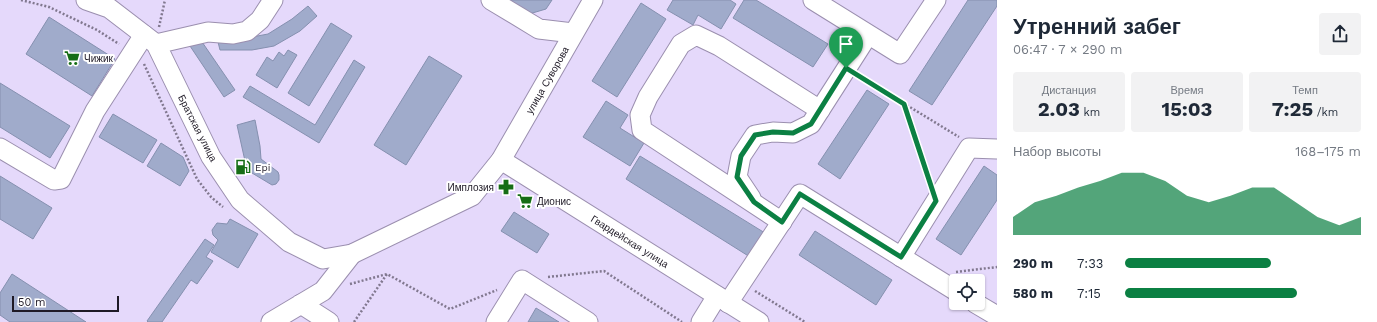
<!DOCTYPE html>
<html lang="ru">
<head>
<meta charset="utf-8">
<style>
  :root { --surface:#fff; --page:#f2f2f3; --text:#1f2937; --muted:#747a83; --accent:#0b8043 }
  body { margin:0; font-family:"Work Sans",sans-serif; background:var(--page); color:var(--text); height:100vh; display:flex; flex-direction:column; font-size:15px; white-space:nowrap }
  * { box-sizing:border-box; margin:0 }
  p { font-size:13px; color:var(--muted) }
  .icon { flex:none; width:22px; height:22px; fill:none; stroke:currentColor; stroke-width:2; stroke-linecap:round; stroke-linejoin:round }
  .map { position:relative; flex:1; overflow:hidden }
  .sheet { display:flex; flex-direction:column; background:var(--surface); width:380px }
  .sheet>* { flex:none }
  .fabs { position:absolute; left:949px; top:274px; display:grid; gap:8px }
  .fabs a { display:grid; place-items:center; width:36px; height:36px; border-radius:4px; background:var(--surface); box-shadow:0 1px 3px #0004; font-size:20px }
  .scale { position:absolute; left:12px; bottom:10px; width:107px; box-sizing:border-box; padding-left:4px; border:2px solid #1f1a26; border-top:0; font-size:11px; line-height:14px; white-space:nowrap; color:#1f1a26; -webkit-text-stroke:3px #fff; paint-order:stroke }
  .pin { position:absolute; display:grid; place-items:center; width:34px; height:34px; color:#fff; margin:-41px -17px; border-radius:50% 50% 50% 0; rotate:-45deg; box-shadow:0 0 4px #0007 }
  .pin .icon { rotate:45deg }
  .round { display:grid; place-items:center; flex:none; width:42px; height:42px; border-radius:4px; background:var(--page) }
  .summary { display:flex; align-items:center; justify-content:space-between; height:68px; padding:0 16px }
  h1 { font-size:22px; font-weight:700; line-height:30px }
  .figures { display:grid; grid-template-columns:repeat(3,1fr); gap:6px; height:68px; padding:4px 16px }
  .figures div { display:grid; align-content:center; border-radius:4px; background:var(--page); text-align:center }
  .figures b { font-size:20px; font-weight:700 }
  .figures small { font-size:11px; font-weight:400 }
  .figures p { font-size:11px }
  .chart { height:112px; padding:8px 16px }
  .chart p { display:flex; justify-content:space-between }
  .chart svg { width:100%; height:72px; margin-top:4px; fill:var(--accent); opacity:.7 }
  ul { padding:0 16px; list-style:none; font-size:13px }
  li { display:grid; grid-template-columns:64px 48px 1fr; align-items:center; height:30px }
  li i { height:10px; border-radius:5px; background:var(--accent) }
  main { display:flex; flex:1; min-height:0 }
  .map>svg:first-child { display:block }
  .building { fill:#a0abcb; stroke:#8590af }
  .lines { fill:none; stroke-linecap:round; stroke-linejoin:round }
  .minor-casing { stroke:#9b8faf; stroke-width:21 }
  .path { stroke:#81788f; stroke-width:2.5; stroke-dasharray:2 2; stroke-linecap:butt }
  .minor { stroke:#fff; stroke-width:19 }
  .route-casing { stroke:#fff; stroke-width:8 }
  .route { stroke:#0b8043; stroke-width:5 }
  .labels { text-anchor:middle; stroke-width:4; stroke-linejoin:round; paint-order:stroke }
  .poi-label { font-size:10px; fill:#1f1a26; stroke:#fff; text-anchor:start }
  .street-label { font-size:10px; fill:#1f1a26; stroke:#fff }
</style>
</head>
<body>
<main>
<div class="map">
<svg width="997" height="322" viewBox="0 0 997 322">
  <rect width="100%" height="100%" fill="#e5d9fb"/>
  <!-- building -->
  <g class="building">
    <polygon points="507,0 552,0 546,9 529,14"/>
    <polygon points="673,0 730,0 736,4 721,29 698,15 693,25 667,10"/>
    <polygon points="744,0 756,0 828,44 813,67 733,18"/>
    <polygon points="968,0 997,0 997,6 932,105 909,91"/>
    <polygon points="641,3 666,19 617,97 592,81"/>
    <polygon points="308,6 317,16 300,31 274,46 252,50 220,50 217,38 247,38 268,34 292,19"/>
    <polygon points="49,17 115,59 92,96 26,54"/>
    <polygon points="331,23 352,36 309,106 288,93"/>
    <polygon points="200,39 235,90 224,97 190,46"/>
    <polygon points="288,50 297,55 277,88 256,75 267,57 273,61 279,52 284,56"/>
    <polygon points="429,56 462,76 406,165 374,145"/>
    <polygon points="354,60 365,67 319,143 243,97 250,86 315,125"/>
    <polygon points="0,83 70,126 50,158 0,127"/>
    <polygon points="867,90 889,104 840,179 818,164"/>
    <polygon points="606,101 628,115 620,128 644,143 630,166 583,137"/>
    <polygon points="113,114 157,140 143,163 99,137"/>
    <polygon points="255,120 260,146 261,159 278,172 279,175 279,180 276,184 272,185 247,170 237,125"/>
    <polygon points="161,143 183,157 189,171 180,186 147,166"/>
    <polygon points="640,156 765,233 750,257 626,179"/>
    <polygon points="984,166 997,175 997,200 961,255 936,239"/>
    <polygon points="0,176 52,208 33,239 0,219"/>
    <polygon points="514,212 549,234 537,253 501,231"/>
    <polygon points="230,219 258,234 238,268 211,252 218,240 213,235 212,230 217,223 227,224"/>
    <polygon points="815,231 892,280 876,305 799,255"/>
    <polygon points="205,239 214,245 206,257 213,261 197,284 191,280 162,322 148,322 147,321"/>
    <polygon points="12,274 86,322 10,322 0,315 0,293"/>
    <polygon points="536,308 559,322 528,322"/>
  </g>
  <g class="lines">
    <defs>
      <g id="minor">
        <polyline points="86,0 109,8 156,44 211,157 240,200 289,242 323,259 352,254 472,196 501,160 593,0"/>
        <polyline points="491,0 539,29 573,33"/>
        <polyline points="813,0 900,54 936,0"/>
        <polyline points="156,44 208,32 233,34 247,31 260,20 273,0"/>
        <polyline points="0,148 54,180 61,179 95,111 144,35"/>
        <polyline points="501,160 759,322"/>
        <polyline points="751,198 737,177 741,156 755,135 773,132 793,133 811,124 868,35"/>
        <polyline points="782,222 642,130 640,115 648,97 681,44 696,35 719,46 820,110"/>
        <polyline points="901,257 969,148 997,149"/>
        <polyline points="728,303 800,194 956,291"/>
        <polyline points="975,303 997,316"/>
        <polyline points="301,304 329,322"/>
        <polyline points="271,322 323,291 352,254"/>
        <polyline points="496,322 522,280 588,322"/>
        <polyline points="701,322 717,296"/>
      </g>
    </defs>
    <!-- minor casing -->
    <use href="#minor" class="minor-casing"/>
    <!-- path -->
    <g class="path">
      <polyline points="21,0 49,7 97,30 119,44"/>
      <polyline points="159,27 165,0"/>
      <polyline points="144,64 197,179 211,197 223,207"/>
      <polyline points="859,76 959,137"/>
      <polyline points="904,105 930,181"/>
      <polyline points="956,272 997,267"/>
      <polyline points="548,277 604,271 682,322"/>
      <polyline points="350,284 387,274"/>
      <polyline points="755,291 805,322"/>
      <polyline points="354,322 387,274 450,309 497,290"/>
    </g>
    <!-- minor -->
    <use href="#minor" class="minor"/>
  </g>
  <g class="lines">
    <defs>
      <polygon id="route" points="846,68 904,104 936,201 901,257 800,194 782,222 754,202 737,177 741,156 755,135 773,132 793,133 811,124"/>
    </defs>
    <!-- route casing -->
    <use href="#route" class="route-casing"/>
    <!-- route -->
    <use href="#route" class="route"/>
  </g>
  <!-- icons -->
  <defs>
    <symbol id="supermarket-bare" viewBox="-9 -9 18 18"><path d="M-6-5.5h2.5l.6 2H6L4.5 2H-2.5L-4.4-4H-6ZM-1.5 3.2a1.3 1.3 0 1 0 .1 0ZM3 3.2a1.3 1.3 0 1 0 .1 0Z" fill="#166d16" stroke="#fff" stroke-width="2.5" paint-order="stroke"/></symbol>
    <symbol id="fuel-bare" viewBox="-9 -9 18 18"><path d="M-5.5-6h7V0h2V4h1.3V-2.5L3-4.5l.8-.8L6-3V5H2.5V1h-1V6h-7ZM-4.2-4.7v3.2H.2V-4.7Z" fill="#166d16" stroke="#fff" stroke-width="2.5" paint-order="stroke"/></symbol>
    <symbol id="pharmacy-bare" viewBox="-9 -9 18 18"><path d="M-2-6h4v4h4v4h-4v4h-4v-4h-4v-4h4Z" fill="#166d16" stroke="#fff" stroke-width="2.5" paint-order="stroke"/></symbol>
  </defs>
  <g fill-rule="evenodd">
    <use href="#supermarket-bare" x="61" y="47" width="22" height="22"/>
    <use href="#fuel-bare" x="232" y="156" width="22" height="22"/>
    <use href="#pharmacy-bare" x="495" y="176" width="22" height="22"/>
    <use href="#supermarket-bare" x="514" y="190" width="22" height="22"/>
  </g>
  <g class="labels">
    <!-- poi labels -->
    <g class="poi-label">
      <text x="84" y="62">Чижик</text>
      <text x="255" y="171">Epi</text>
      <text x="494" y="191" text-anchor="end">Имплозия</text>
      <text x="537" y="205">Дионис</text>
    </g>
    <!-- street labels -->
    <g class="street-label">
      <text transform="translate(547 80) rotate(-60)" y="4">улица Суворова</text>
      <text transform="translate(198 128) rotate(63)" y="4">Братская улица</text>
      <text transform="translate(630 241) rotate(32)" y="4">Гвардейская улица</text>
    </g>
  </g>
</svg>
<div class="fabs">
<a><svg class="icon" aria-label="locate" viewBox="0 0 24 24"><circle cx="12" cy="12" r="6"/><path d="M12 2v4M12 18v4M2 12h4M18 12h4"/></svg></a>
</div>
<div class="scale">50 m</div>
<div class="pin" style="left:846px;top:68px;background:#1e9e55"><svg class="icon" aria-label="arrive" viewBox="0 0 24 24"><path d="M6 21V4h12l-3 4 3 4H6"/></svg></div>
</div>
<section class="sheet">
<div class="summary"><div><h1>Утренний забег</h1><p>06:47 · 7 × 290 m</p></div><a class="round"><svg class="icon" aria-label="share" viewBox="0 0 24 24"><path d="M12 15V3M7 8l5-5 5 5M5 13v7h14v-7"/></svg></a></div>
<div class="figures">
<div><p>Дистанция</p><b>2.03<small> km</small></b></div>
<div><p>Время</p><b>15:03</b></div>
<div><p>Темп</p><b>7:25<small> /km</small></b></div>
</div>
<div class="chart"><p><span>Набор высоты</span>168–175 m</p>
<svg viewBox="0 0 160 44" preserveAspectRatio="none"><path d="M0 44V33L10 24L20 20L30 15L40 11L50 6L60 6L70 11L80 20L90 24L100 20L110 15L120 15L130 24L140 33L150 38L160 33V44z"/></svg>
</div>
<ul>
<li><b>290 m</b>7:33<i style="width:62%"></i></li>
<li><b>580 m</b>7:15<i style="width:73%"></i></li>
</ul>
</section>
</main>
</body>
</html>
